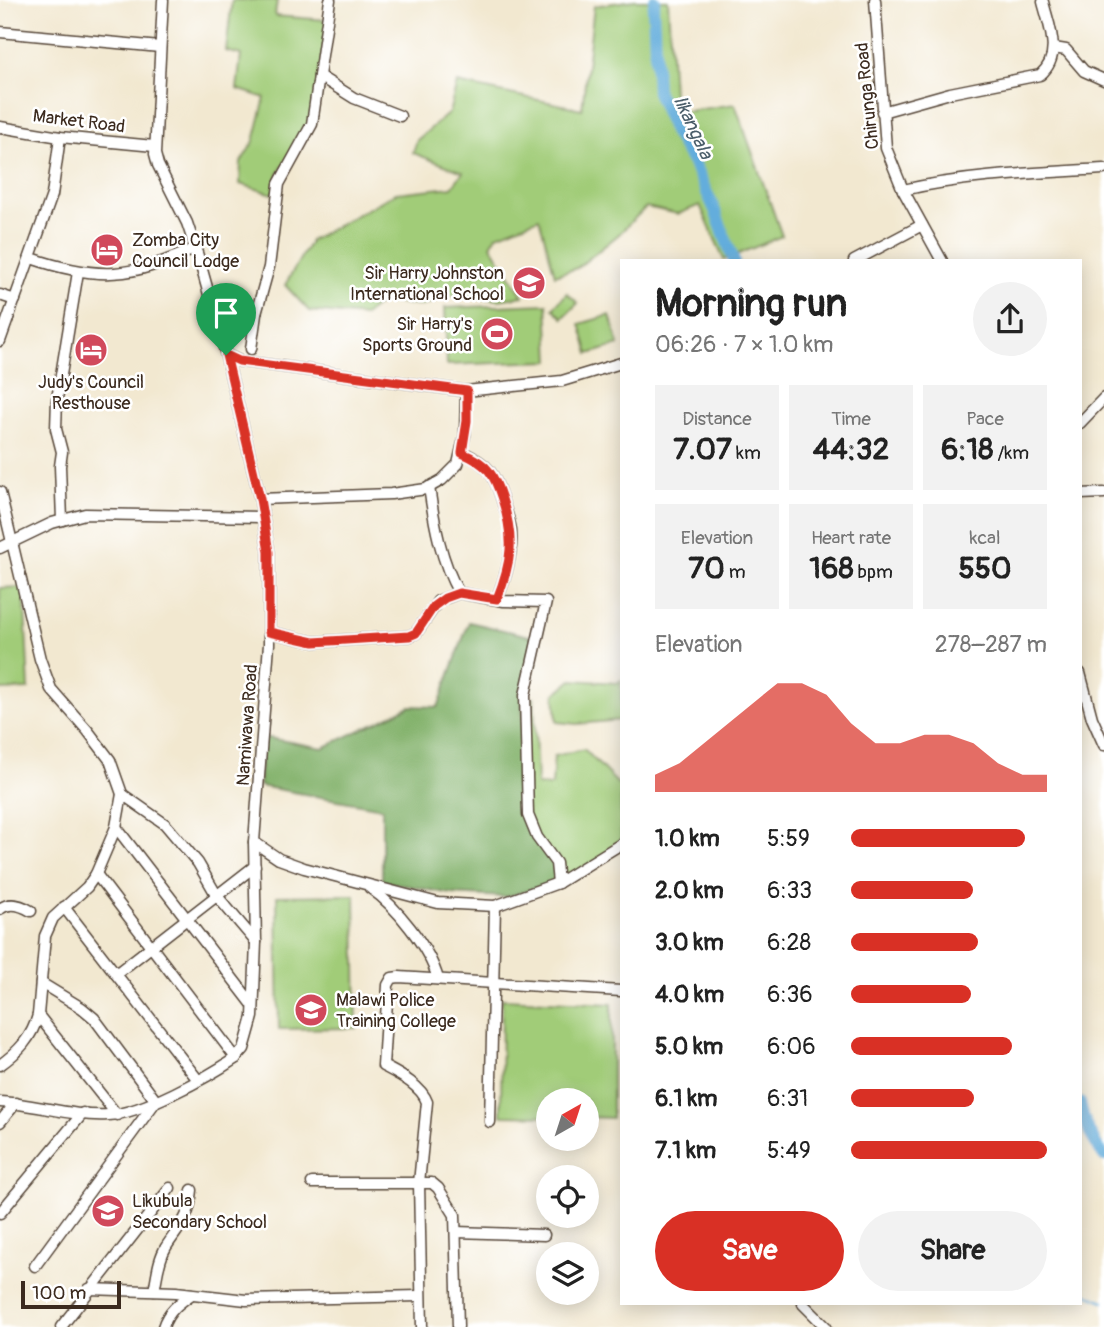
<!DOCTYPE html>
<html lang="en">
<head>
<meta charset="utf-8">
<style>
  :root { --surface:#fff; --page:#f2f2f2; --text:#222; --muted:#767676; --accent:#d93025 }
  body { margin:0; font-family:Pangolin,sans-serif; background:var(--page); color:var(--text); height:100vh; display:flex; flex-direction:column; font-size:26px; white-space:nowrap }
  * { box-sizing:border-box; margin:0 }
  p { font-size:23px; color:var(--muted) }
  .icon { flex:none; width:38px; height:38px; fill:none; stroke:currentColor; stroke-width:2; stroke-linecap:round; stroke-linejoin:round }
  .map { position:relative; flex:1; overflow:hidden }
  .sheet { position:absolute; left:620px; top:259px; width:462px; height:1046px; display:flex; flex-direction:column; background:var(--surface); border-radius:0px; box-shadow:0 4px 18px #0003 }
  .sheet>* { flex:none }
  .needle { width:46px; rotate:39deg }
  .controls { position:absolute; left:536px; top:1088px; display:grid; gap:14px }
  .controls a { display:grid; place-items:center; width:63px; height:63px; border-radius:50%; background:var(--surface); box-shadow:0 4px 18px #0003; font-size:35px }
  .scale { position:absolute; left:21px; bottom:18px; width:100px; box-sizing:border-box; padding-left:7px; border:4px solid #3b2a1e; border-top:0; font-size:19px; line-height:24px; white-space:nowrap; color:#3b2a1e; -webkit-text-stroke:5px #fff; paint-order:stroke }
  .pin { position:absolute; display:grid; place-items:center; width:60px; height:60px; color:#fff; margin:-72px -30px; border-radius:50% 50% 50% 0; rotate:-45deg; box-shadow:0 0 7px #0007 }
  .pin .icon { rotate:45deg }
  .round { display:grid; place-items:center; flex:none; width:74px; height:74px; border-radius:37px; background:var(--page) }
  .overview { display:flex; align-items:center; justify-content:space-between; height:119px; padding:0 35px }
  h1 { font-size:38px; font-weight:800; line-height:52px }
  .stats { display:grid; grid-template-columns:repeat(3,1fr); gap:10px; height:119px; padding:7px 35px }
  .stats div { display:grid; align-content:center; border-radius:0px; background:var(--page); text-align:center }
  .stats b { font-size:30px; font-weight:800 }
  .stats small { font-size:19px; font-weight:400 }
  .stats p { font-size:19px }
  .chart { height:196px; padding:14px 35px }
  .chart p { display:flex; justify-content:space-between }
  .chart svg { width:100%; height:126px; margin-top:7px; fill:var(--accent); opacity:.7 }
  .primary-button { display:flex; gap:14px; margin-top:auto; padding:14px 35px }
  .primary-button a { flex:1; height:80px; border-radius:42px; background:var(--accent); color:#fff; font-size:28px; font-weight:800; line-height:80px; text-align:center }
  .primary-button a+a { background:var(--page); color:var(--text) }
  ul { padding:0 35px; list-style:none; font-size:23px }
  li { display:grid; grid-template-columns:112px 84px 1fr; align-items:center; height:52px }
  li i { height:18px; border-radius:9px; background:var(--accent) }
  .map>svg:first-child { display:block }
  .green { fill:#a1cc78; stroke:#6e7b4b; stroke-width:2 }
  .forest { fill:#80b068; stroke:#5e6d43; stroke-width:2 }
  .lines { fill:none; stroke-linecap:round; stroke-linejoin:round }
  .stream { stroke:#64addc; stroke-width:2 }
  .river { stroke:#64addc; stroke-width:12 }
  .minor-casing { stroke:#564639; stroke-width:13 }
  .minor { stroke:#fff; stroke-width:10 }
  .route-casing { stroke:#fff; stroke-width:14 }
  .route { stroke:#d93025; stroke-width:9 }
  .labels { text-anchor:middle; stroke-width:5; stroke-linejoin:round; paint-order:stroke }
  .street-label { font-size:18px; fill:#3b2a1e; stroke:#fff }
  .poi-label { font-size:18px; fill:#3b2a1e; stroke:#fff; text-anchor:start }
  .water-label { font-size:19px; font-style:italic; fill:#4b5e6a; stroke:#fff }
</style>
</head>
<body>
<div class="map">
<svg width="1104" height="1327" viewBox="0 0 1104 1327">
  <rect width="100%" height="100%" fill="#fff"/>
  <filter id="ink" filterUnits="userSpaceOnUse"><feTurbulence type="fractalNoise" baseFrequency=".0143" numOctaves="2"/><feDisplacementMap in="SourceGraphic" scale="14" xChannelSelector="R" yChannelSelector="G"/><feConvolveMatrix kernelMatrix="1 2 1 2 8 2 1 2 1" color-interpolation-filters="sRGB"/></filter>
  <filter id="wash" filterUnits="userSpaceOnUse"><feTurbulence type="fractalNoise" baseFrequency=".00686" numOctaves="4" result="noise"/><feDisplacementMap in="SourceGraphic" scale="28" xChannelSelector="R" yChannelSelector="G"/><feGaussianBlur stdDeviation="1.57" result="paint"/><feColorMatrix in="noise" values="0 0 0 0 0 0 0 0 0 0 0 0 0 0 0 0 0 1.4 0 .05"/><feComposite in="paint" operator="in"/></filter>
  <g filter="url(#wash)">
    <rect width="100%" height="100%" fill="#f2e8d0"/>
    <!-- green -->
    <g class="green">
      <polygon points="232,0 277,0 275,16 327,20 314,125 279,172 273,194 240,184 241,162 254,141 265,98 237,89 241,55 226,51"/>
      <polygon points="635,0 668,0 674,113 735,104 782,236 724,260 700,205 678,214 646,207 618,235 577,268 555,275 539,218 497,235 491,245 523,296 499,300 450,295 422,306 383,301 364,316 309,311 285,285 311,240 396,193 452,187 463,172 413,153 417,140 449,113 457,83 582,109 594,6"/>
      <polygon points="567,293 578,303 563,318 553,308"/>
      <polygon points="547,304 550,361 447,365 445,308"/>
      <polygon points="610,315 619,345 589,354 580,324"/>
      <polygon points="24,587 29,689 0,690 0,588"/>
      <polygon points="572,680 617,683 621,680 621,720 577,724 557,722 555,694"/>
      <polygon points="534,697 537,785 552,786 554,756 584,749 621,787 621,850 581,875 558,882 553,862 524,820 522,701"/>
      <polygon points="355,895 357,1028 279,1029 277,896"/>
      <polygon points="502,999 612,1004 612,1118 586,1117 586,1101 548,1101 548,1116 501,1115"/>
    </g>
    <!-- forest -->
    <polygon class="forest" points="469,622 538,638 522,701 524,820 553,862 558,882 505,897 451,894 382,881 382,808 259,786 263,737 323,748 410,706 438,707"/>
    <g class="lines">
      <!-- stream -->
      <polyline class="stream" points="1080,1291 1104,1301"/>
      <!-- river -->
      <g class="river">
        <polyline points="655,0 653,8 657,92 675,134 695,167 714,208 734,261"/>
        <path d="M1080 1103C1084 1124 1092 1139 1104 1156"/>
      </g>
    </g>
  </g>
  <g filter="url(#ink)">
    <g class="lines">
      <defs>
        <g id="minor">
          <polyline points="875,0 886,148 903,190 942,261"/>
          <polyline points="0,32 160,47"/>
          <polyline points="1054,48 1066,50 1084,71 1104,80"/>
          <polyline points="319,76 354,98 400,116"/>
          <path d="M882 112 950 93 1040 75C1063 56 1049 26 1043 2"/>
          <polyline points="0,127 60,137 154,146"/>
          <path d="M903 190C969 175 1037 173 1104 169"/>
          <path d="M31 258C98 281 132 278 196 248"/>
          <polyline points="854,261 922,225"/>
          <polyline points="0,295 15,300"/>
          <polyline points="0,341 52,195 60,137"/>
          <polyline points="251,349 256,314 269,267 279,184 312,124 330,0"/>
          <polyline points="226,355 239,361 466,391 562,381 621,363"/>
          <polyline points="1080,423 1104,398"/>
          <path d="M462 452C488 464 494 473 502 499 505 510 510 519 511 531 513 553 505 579 497 599"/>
          <path d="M429 487C434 522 441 562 459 593"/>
          <path d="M0 492 40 659 51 689 88 731 110 760 122 794 116 827 96 874 87 887 53 918 45 936 38 1015C32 1038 18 1052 0 1065"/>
          <polyline points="1080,494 1104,493"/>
          <polyline points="260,499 391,494 426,489 442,480 458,464 465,435 466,391"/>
          <polyline points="62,520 60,466 62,452 56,429 57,399 78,272"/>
          <polyline points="0,548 52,523 85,514 262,517"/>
          <polyline points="269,632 314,642 409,636 416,633 438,601 459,593 504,601 546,602 525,695 528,815 537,837 556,863 558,883"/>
          <polyline points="1080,673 1092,718 1104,745"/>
          <polyline points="122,794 165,824 198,863 217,896 256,942"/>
          <polyline points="116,827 253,1005"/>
          <polyline points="254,842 279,859 304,868 438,903 495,906 558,883 621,844"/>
          <polyline points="96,874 236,1058"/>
          <path d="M370 888C396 906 429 947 438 979"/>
          <polyline points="64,907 198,1080"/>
          <path d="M0 909C10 901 21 905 31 911"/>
          <polyline points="116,974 255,866"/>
          <polyline points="38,1015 117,1115"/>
          <path d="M0 1102C36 1104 72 1117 108 1115 141 1114 208 1077 236 1058L244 1049 253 1017 256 942 254 842 269 644V552L260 499 226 355 199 259 187 223 158 165 155 154 163 0"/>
          <polyline points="0,1122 16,1103"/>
          <polyline points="490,1122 495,906"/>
          <polyline points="312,1183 432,1183 438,1188 455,1215 458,1327"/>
          <polyline points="0,1213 83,1113"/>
          <polyline points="456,1232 544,1235"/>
          <polyline points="35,1266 156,1101 94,1018 82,1008 41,983"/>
          <polyline points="89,1289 176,1292 246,1300 419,1296"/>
          <path d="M154 1291C157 1277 158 1260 166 1247 181 1224 189 1220 192 1190"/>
          <polyline points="803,1304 826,1327"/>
          <polyline points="61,1327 170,1188"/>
          <path d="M163 1327C168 1311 179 1303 192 1294"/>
          <path d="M422 1327 419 1183 427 1102C421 1085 398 1074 383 1066L388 985 392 978 399 977 621 991"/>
        </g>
      </defs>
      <!-- minor casing -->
      <use href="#minor" class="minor-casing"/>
      <!-- minor -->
      <use href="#minor" class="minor"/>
    </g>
  </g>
  <g class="lines" filter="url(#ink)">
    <defs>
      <path id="route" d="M226 355 239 361 467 391V421L462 453C488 464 494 474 502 499 515 539 512 561 497 599L459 593 445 598 434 606 416 633 409 636 314 642 269 632V552L260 499Z"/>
    </defs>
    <!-- route casing -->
    <use href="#route" class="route-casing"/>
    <!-- route -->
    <use href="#route" class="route"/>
  </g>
  <!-- icons -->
  <defs>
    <symbol id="hotel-disc" viewBox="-11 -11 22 22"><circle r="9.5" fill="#d1495b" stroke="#fff"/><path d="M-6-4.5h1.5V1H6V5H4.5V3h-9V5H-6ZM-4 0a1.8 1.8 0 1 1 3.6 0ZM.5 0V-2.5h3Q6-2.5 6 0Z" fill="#fff"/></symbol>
    <symbol id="school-disc" viewBox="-11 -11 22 22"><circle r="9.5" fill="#d1495b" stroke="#fff"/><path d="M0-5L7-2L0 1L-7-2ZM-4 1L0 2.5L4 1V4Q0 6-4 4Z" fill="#fff"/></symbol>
    <symbol id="stadium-disc" viewBox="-11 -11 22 22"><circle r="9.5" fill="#d1495b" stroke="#fff"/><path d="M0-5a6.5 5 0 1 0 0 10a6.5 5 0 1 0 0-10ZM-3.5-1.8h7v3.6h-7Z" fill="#fff"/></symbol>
    <symbol id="university-disc" viewBox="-11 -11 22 22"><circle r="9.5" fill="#d1495b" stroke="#fff"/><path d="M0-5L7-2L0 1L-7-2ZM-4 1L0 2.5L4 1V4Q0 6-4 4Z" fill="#fff"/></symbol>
  </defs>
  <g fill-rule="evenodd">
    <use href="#hotel-disc" x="88" y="231" width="38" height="38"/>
    <use href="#school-disc" x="510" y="264" width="38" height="38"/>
    <use href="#stadium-disc" x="478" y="315" width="38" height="38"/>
    <use href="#hotel-disc" x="72" y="331" width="38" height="38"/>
    <use href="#university-disc" x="292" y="991" width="38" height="38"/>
    <use href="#school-disc" x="89" y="1192" width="38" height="38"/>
  </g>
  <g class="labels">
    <!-- street labels -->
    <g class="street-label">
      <text transform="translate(867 96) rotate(-96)" y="6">Chirunga Road</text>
      <text transform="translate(79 121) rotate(7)" y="6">Market Road</text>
      <text transform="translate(247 725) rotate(-86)" y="6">Namiwawa Road</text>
    </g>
    <!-- poi labels -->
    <g class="poi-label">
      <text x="132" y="246">Zomba City<tspan x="132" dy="21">Council Lodge</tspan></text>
      <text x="504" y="279" text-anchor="end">Sir Harry Johnston<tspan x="504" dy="21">International School</tspan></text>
      <text x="472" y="330" text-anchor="end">Sir Harry's<tspan x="472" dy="21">Sports Ground</tspan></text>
      <text x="91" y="388" text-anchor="middle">Judy's Council<tspan x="91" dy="21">Resthouse</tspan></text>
      <text x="336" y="1006">Malawi Police<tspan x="336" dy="21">Training College</tspan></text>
      <text x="132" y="1207">Likubula<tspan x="132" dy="21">Secondary School</tspan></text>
    </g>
    <!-- water labels -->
    <g class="water-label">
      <text transform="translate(694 127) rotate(65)" y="7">likangala</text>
    </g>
  </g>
</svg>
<div class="controls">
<a><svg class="needle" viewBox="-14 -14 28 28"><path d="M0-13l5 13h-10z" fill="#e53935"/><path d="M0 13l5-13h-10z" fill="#767676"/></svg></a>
<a><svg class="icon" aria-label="locate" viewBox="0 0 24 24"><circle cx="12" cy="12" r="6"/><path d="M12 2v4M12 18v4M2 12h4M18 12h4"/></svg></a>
<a><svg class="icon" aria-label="layers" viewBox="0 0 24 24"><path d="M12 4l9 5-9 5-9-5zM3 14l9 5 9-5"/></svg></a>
</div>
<div class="scale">100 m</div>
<div class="pin" style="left:226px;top:355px;background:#1e9e55"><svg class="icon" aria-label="arrive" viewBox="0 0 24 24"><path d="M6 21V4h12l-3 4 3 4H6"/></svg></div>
<section class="sheet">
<div class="overview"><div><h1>Morning run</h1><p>06:26 · 7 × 1.0 km</p></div><a class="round"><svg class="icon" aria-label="share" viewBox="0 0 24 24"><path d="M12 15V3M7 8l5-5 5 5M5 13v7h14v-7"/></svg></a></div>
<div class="stats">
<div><p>Distance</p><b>7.07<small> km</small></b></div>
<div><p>Time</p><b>44:32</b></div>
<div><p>Pace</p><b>6:18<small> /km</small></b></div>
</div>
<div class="stats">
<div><p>Elevation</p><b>70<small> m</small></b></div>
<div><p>Heart rate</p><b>168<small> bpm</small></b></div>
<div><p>kcal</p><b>550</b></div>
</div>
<div class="chart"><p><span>Elevation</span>278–287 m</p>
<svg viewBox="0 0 160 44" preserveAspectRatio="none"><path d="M0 44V38L10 34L20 27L30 20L40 13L50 6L60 6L70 10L80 20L90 27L100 27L110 24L120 24L130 27L140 34L150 38L160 38V44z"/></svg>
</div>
<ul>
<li><b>1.0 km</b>5:59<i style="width:89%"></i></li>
<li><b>2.0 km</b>6:33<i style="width:62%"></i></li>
<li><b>3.0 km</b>6:28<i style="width:65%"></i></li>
<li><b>4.0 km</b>6:36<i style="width:61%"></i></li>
<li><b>5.0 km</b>6:06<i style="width:82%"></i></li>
<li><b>6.1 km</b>6:31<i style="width:63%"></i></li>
<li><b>7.1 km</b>5:49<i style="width:100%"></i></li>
</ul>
<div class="primary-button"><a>Save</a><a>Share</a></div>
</section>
</div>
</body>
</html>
